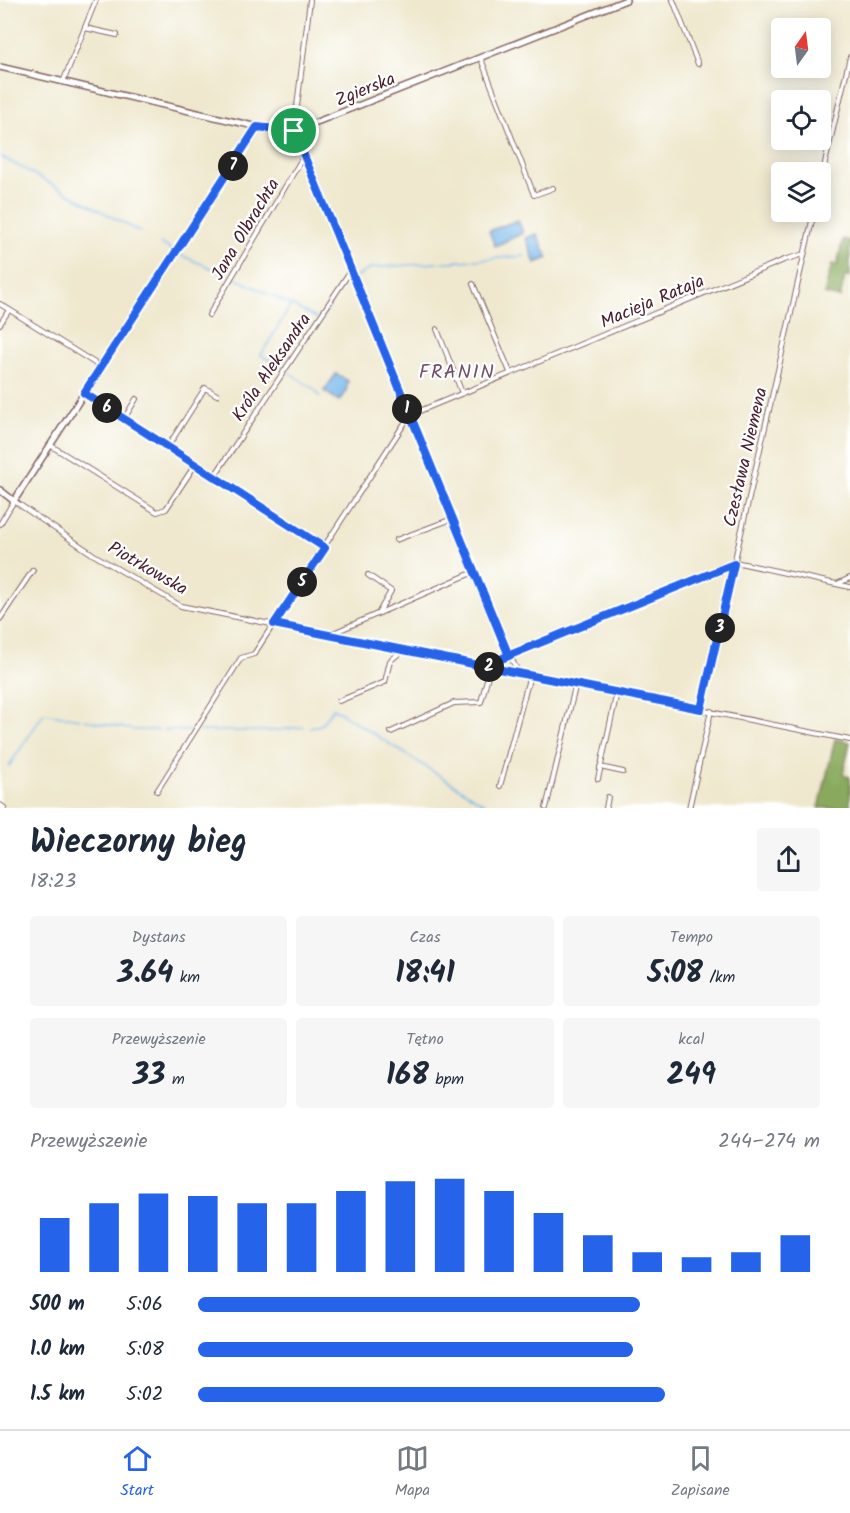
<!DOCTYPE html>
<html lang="pl">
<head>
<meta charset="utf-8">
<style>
  :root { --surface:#fff; --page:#f6f6f7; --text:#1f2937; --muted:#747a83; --line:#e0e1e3; --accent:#2563eb }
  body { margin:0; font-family:Kalam,sans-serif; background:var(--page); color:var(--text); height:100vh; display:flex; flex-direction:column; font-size:22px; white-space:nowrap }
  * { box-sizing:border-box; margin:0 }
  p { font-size:20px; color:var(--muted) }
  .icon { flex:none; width:33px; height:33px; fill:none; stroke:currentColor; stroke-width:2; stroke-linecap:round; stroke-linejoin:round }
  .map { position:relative; height:808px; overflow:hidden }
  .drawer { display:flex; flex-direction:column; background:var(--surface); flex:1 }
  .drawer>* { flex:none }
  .needle { width:39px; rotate:14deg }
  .fabs { position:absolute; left:771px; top:18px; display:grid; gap:12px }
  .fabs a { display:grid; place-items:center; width:60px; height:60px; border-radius:6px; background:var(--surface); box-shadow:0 3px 15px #0003; font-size:30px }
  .pin { position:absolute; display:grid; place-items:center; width:51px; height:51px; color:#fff; margin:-26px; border:3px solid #fff; border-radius:50%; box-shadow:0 2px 6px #0007 }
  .km { position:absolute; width:30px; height:30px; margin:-15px; border-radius:50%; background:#222; color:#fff; font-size:16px; line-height:30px; text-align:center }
  .round { display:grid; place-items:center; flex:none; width:63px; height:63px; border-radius:6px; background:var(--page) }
  .overview { display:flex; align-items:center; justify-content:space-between; height:102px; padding:0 30px }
  h1 { font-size:33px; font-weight:700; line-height:45px }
  .figures { display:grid; grid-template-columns:repeat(3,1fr); gap:9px; height:102px; padding:6px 30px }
  .figures div { display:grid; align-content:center; border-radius:6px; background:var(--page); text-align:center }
  .figures b { font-size:30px; font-weight:700 }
  .figures small { font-size:16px; font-weight:400 }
  .figures p { font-size:16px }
  .chart { height:168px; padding:12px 30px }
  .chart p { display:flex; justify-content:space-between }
  .chart svg { width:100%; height:108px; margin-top:6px; stroke:var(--accent); stroke-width:6 }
  ul { padding:0 30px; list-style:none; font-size:20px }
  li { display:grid; grid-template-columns:96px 72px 1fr; align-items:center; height:45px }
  li i { height:15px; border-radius:8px; background:var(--accent) }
  .tabs { display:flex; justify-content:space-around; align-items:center; height:84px; border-top:2px solid var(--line); background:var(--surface); font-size:16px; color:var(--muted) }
  .tabs a { display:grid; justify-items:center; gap:3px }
  .tabs .active { color:var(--accent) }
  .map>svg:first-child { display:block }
  .forest { fill:#89aa5d; stroke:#6a6444; stroke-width:1.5 }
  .water { fill:#76b7eb; stroke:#606b8b; stroke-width:1.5 }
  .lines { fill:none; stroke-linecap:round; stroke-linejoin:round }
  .stream { stroke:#76b7eb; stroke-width:1.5 }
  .minor-casing { stroke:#846564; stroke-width:6 }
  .tertiary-casing { stroke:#846564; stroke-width:8 }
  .secondary-casing { stroke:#846564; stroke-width:8 }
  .primary-casing { stroke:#846564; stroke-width:8 }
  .minor { stroke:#fff; stroke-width:4 }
  .tertiary { stroke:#fff; stroke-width:5 }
  .secondary { stroke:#fff; stroke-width:5 }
  .primary { stroke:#fff; stroke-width:6 }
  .route-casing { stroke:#fff; stroke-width:12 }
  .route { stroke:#2563eb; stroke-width:8 }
  .labels { text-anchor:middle; stroke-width:4.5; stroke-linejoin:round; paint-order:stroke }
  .street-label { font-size:18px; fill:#4a1f2b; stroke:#fff }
  .neighbourhood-label { font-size:20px; letter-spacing:1.5px; fill:#735169; stroke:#fff }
</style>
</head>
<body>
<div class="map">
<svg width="850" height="808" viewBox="0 0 850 808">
  <rect width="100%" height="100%" fill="#fff"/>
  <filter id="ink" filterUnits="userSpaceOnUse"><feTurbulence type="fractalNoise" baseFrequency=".0167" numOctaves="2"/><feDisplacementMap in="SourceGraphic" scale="12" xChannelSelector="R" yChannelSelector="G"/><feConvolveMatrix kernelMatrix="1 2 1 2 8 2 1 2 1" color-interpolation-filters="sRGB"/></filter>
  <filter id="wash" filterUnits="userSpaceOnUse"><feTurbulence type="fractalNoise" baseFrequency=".008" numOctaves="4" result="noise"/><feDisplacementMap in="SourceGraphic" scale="24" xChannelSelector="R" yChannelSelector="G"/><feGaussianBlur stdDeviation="1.35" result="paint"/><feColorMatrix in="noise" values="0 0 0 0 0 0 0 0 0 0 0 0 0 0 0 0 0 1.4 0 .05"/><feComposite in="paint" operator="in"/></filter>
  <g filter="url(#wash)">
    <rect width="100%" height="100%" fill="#efe8ce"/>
    <!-- forest -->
    <g class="forest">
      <polygon points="843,239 850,241 850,277 845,276 840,298 824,294 832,264 837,265"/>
      <polygon points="835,739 850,742 843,775 850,777 850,808 819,808"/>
    </g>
    <!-- water -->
    <g class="water">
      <polygon points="518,220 523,233 495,246 489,231"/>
      <polygon points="537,234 548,258 535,263 526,238"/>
      <polygon points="336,374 348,381 346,391 339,401 324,391"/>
    </g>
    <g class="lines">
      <!-- stream -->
      <g class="stream">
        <polyline points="0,156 140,232"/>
        <polyline points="160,243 172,250"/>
        <polyline points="178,254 228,275"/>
        <polyline points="356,277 371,268 525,256"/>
        <polyline points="234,278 269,294"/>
        <polyline points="346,284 351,281"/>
        <polyline points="273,296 316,318"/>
        <polyline points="321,320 331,303"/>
        <polyline points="283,368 261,355 291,305"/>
        <polyline points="287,371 314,389 320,397"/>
        <polyline points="85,720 134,730 158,730"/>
        <polyline points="310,727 321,725 333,708 491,808"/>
        <polyline points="164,730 193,731"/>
        <polyline points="199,731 268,731 304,727"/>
        <polyline points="9,766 44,713 80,719"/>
      </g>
    </g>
  </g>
  <g filter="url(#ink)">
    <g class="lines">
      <defs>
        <g id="minor">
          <polyline points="310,0 294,131 490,615 518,672"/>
          <polyline points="673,0 698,64"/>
          <polyline points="85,28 117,35"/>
          <polyline points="481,59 534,195 553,188"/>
          <polyline points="63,82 96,0"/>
          <polyline points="820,184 850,57"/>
          <polyline points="473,284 510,372"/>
          <polyline points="0,304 101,367"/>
          <polyline points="209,315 303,157"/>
          <polyline points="0,324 9,310"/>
          <polyline points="437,329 462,393"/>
          <polyline points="84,393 325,548"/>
          <polyline points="124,419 136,399"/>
          <polyline points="50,445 157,512 166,509 195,465"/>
          <polyline points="167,448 205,388 217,395"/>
          <polyline points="214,477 349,273"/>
          <polyline points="0,524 14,501 94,555 181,606 850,740"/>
          <polyline points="396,540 452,519"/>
          <polyline points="735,562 850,587"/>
          <polyline points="368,575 391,591 379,612"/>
          <polyline points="837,584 850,578"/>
          <polyline points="0,619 33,570"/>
          <polyline points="331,634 474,572"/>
          <polyline points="485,665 733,564"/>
          <polyline points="339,701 385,682 390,661 403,650"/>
          <polyline points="701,709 814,212"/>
          <polyline points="391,732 454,703 481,702 490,668"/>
          <polyline points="600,767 623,772"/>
          <polyline points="598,779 617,692"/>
          <polyline points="500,786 530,675"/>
          <polyline points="157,791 241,658 254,654 410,415 784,260 804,254"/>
          <polyline points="546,808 576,683"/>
          <polyline points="606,808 608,797"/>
          <polyline points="689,808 711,711"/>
        </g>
        <polyline id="tertiary" points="0,490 14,501 257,127"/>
        <polyline id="secondary" points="0,67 275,131 294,131 626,0"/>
        <polyline id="primary" points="0,806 3,808"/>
      </defs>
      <!-- minor casing -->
      <use href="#minor" class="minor-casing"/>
      <!-- tertiary casing -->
      <use href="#tertiary" class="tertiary-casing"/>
      <!-- secondary casing -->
      <use href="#secondary" class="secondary-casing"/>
      <!-- primary casing -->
      <use href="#primary" class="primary-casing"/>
      <!-- minor -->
      <use href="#minor" class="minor"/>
      <!-- tertiary -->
      <use href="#tertiary" class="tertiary"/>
      <!-- secondary -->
      <use href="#secondary" class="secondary"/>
      <!-- primary -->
      <use href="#primary" class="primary"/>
    </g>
  </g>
  <g class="lines" filter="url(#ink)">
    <defs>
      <path id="route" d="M294 131 509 656 483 666 701 709 734 564C651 598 567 632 483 666L274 624 325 548 84 393 257 127 294 131"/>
    </defs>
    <!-- route casing -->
    <use href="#route" class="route-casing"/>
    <!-- route -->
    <use href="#route" class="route"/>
  </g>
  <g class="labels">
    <!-- street labels -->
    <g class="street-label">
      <text transform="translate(365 89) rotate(-22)" y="6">Zgierska</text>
      <text transform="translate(245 229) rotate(-59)" y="6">Jana Olbrachta</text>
      <text transform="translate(652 301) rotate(-23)" y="6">Macieja Rataja</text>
      <text transform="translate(271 367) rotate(-56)" y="6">Króla Aleksandra</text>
      <text transform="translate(745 457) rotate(-77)" y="6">Czesława Niemena</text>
      <text transform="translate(148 568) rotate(30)" y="6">Piotrkowska</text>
    </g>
    <!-- neighbourhood labels -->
    <g class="neighbourhood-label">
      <text x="457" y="378">FRANIN</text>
    </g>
  </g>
</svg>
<div class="fabs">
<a><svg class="needle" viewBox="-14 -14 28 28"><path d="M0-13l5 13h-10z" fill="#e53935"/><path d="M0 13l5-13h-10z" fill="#747a83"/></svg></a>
<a><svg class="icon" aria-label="locate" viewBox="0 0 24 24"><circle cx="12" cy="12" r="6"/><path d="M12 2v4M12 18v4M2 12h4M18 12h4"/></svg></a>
<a><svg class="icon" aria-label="layers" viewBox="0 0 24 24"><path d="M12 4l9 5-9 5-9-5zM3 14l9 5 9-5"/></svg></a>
</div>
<div class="pin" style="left:294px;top:131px;background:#1e9e55"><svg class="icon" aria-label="arrive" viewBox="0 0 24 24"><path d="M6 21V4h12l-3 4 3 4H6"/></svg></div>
<b class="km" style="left:407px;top:409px">1</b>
<b class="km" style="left:489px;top:667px">2</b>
<b class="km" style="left:720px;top:628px">3</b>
<b class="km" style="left:302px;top:582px">5</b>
<b class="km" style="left:107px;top:408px">6</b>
<b class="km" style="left:233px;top:166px">7</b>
</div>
<section class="drawer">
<div class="overview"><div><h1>Wieczorny bieg</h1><p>18:23</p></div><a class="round"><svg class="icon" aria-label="share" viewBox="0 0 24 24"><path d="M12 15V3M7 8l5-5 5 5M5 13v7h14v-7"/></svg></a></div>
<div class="figures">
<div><p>Dystans</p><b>3.64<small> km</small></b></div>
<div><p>Czas</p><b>18:41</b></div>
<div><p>Tempo</p><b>5:08<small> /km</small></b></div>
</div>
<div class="figures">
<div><p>Przewyższenie</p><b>33<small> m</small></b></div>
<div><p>Tętno</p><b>168<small> bpm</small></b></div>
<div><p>kcal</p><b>249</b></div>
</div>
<div class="chart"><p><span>Przewyższenie</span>244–274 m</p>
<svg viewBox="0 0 160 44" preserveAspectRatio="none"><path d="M5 44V22M15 44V16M25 44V12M35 44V13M45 44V16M55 44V16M65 44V11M75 44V7M85 44V6M95 44V11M105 44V20M115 44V29M125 44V36M135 44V38M145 44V36M155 44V29"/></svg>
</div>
<ul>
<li><b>500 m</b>5:06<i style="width:71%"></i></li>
<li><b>1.0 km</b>5:08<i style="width:70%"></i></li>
<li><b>1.5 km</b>5:02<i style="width:75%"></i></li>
</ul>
</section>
<nav class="tabs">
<a class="active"><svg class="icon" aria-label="home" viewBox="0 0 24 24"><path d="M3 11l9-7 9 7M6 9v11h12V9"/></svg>Start</a>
<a><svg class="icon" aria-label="map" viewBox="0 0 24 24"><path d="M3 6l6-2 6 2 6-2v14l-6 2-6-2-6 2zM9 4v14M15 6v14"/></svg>Mapa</a>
<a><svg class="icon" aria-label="saved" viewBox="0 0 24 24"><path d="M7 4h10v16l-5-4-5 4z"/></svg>Zapisane</a>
</nav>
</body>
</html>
